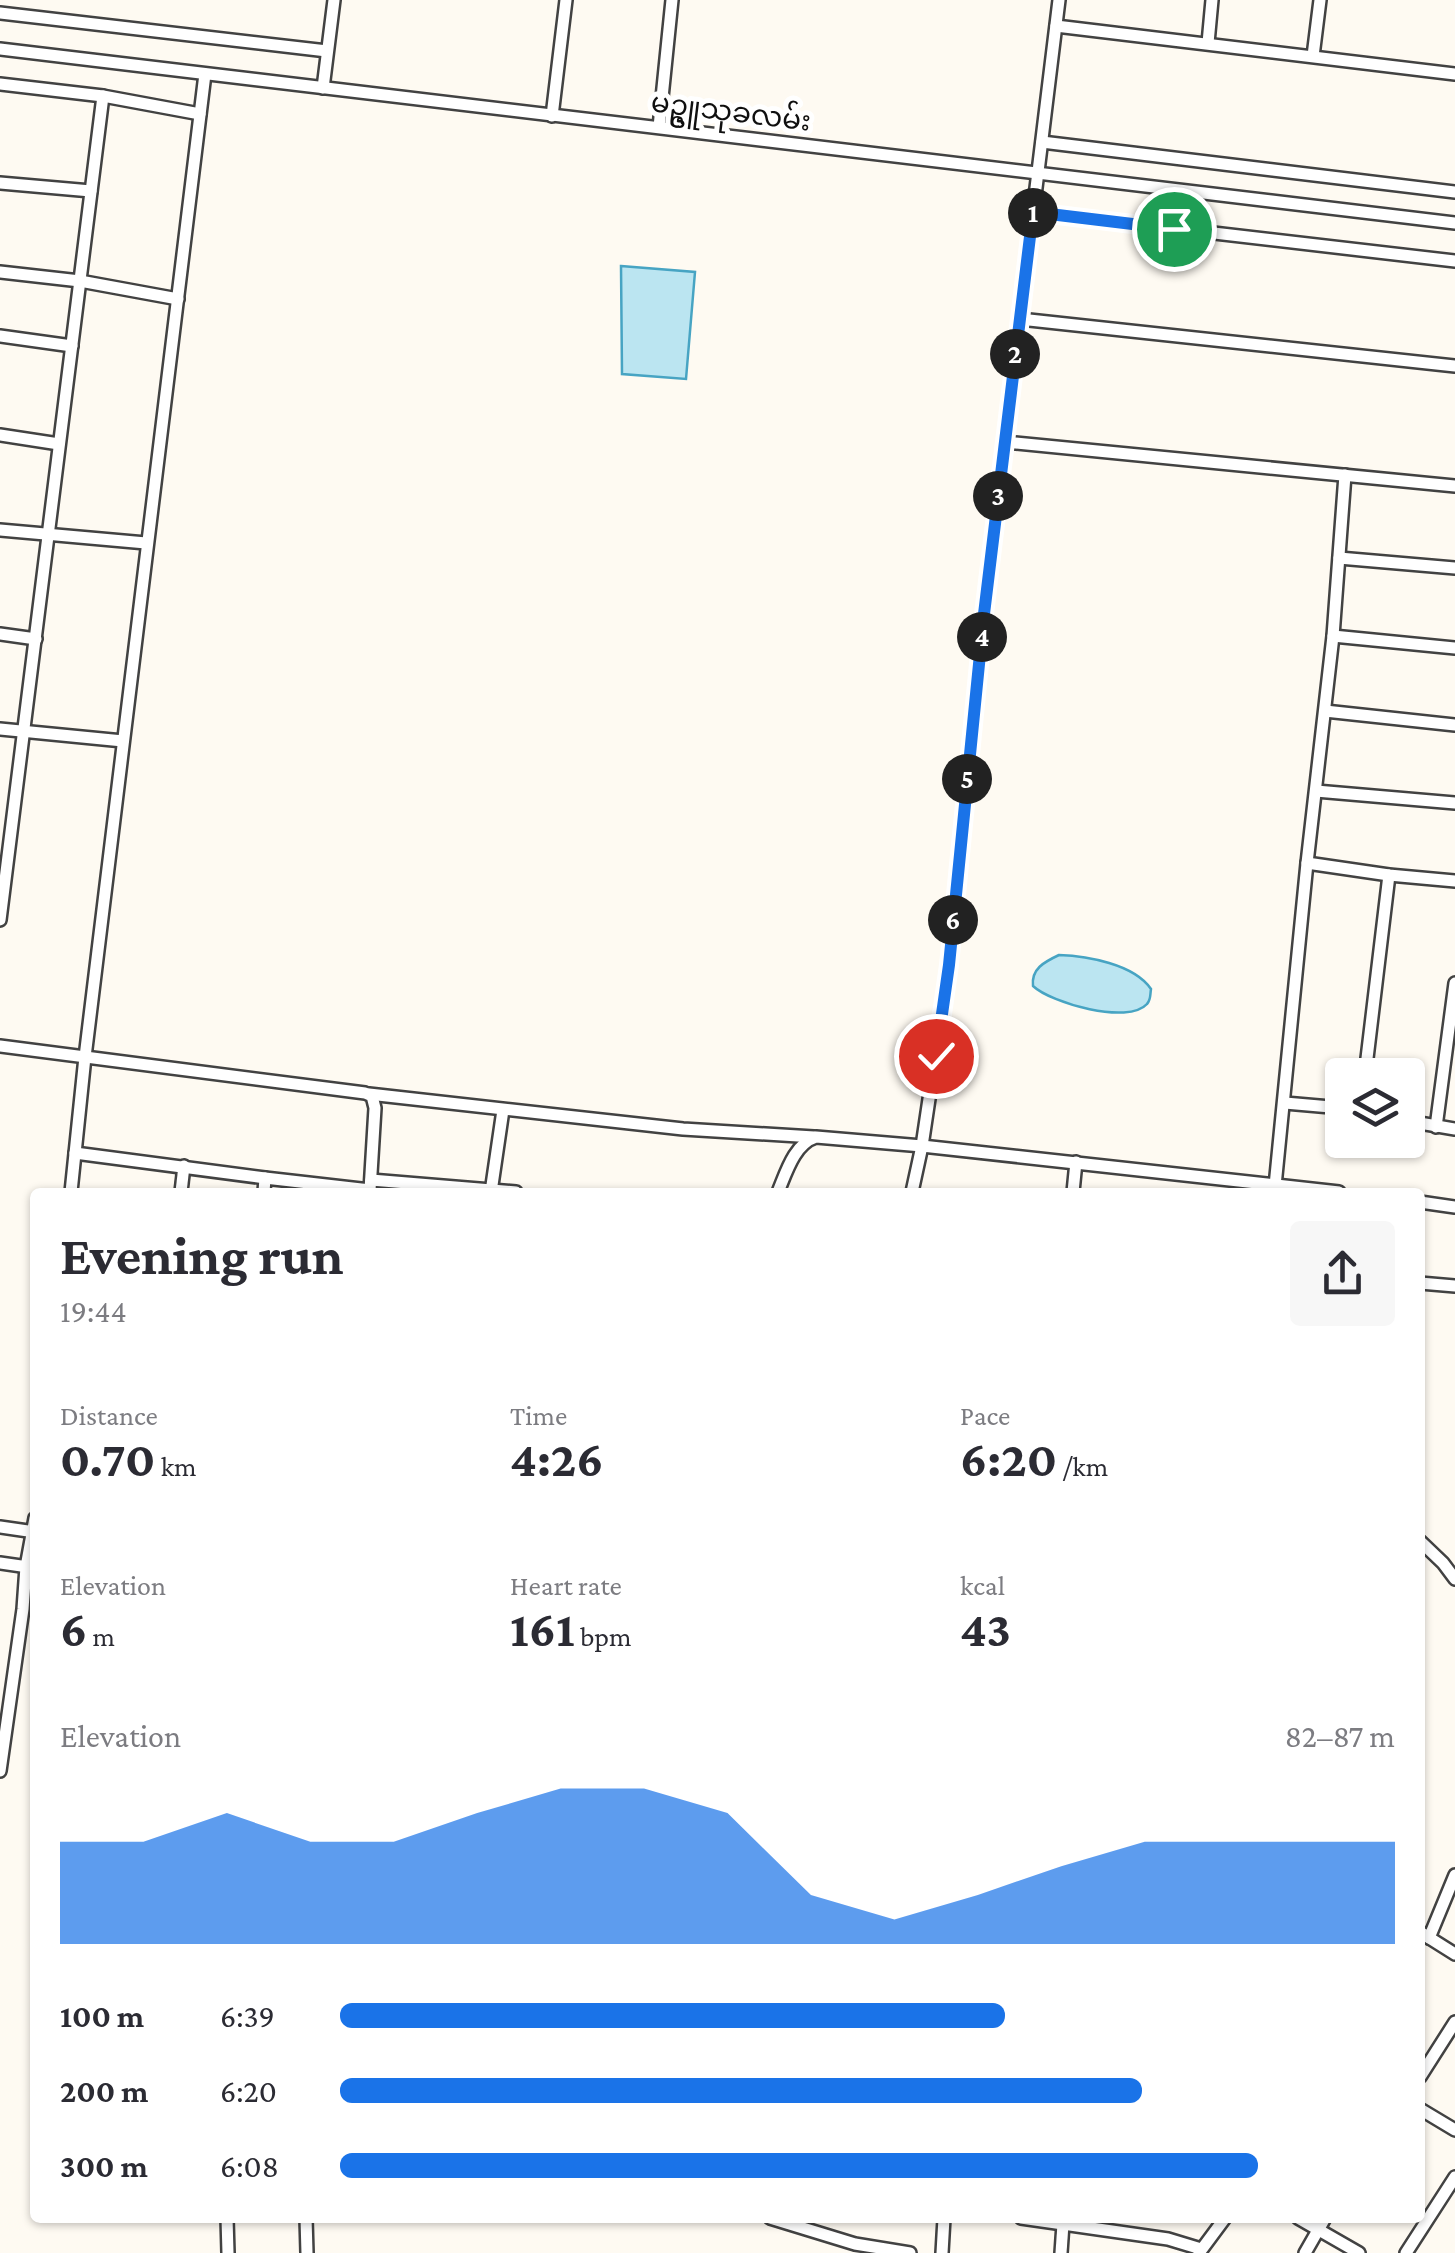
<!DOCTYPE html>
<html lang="en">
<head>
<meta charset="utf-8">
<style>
  :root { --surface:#fff; --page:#f7f7f7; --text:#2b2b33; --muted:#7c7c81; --accent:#1a73e8 }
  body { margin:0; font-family:"Crimson Pro","Noto Sans Myanmar",serif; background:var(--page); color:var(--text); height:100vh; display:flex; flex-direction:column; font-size:38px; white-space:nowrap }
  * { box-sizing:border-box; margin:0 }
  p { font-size:32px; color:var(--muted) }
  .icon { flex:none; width:55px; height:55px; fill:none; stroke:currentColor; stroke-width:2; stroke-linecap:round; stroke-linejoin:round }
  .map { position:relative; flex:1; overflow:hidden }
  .side { position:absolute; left:30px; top:1188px; width:1395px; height:1035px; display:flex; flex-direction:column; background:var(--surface); border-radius:10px; box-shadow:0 2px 8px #0004 }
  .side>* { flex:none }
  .fabs { position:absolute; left:1325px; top:1058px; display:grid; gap:20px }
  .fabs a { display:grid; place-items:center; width:100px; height:100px; border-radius:10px; background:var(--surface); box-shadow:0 2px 8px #0004; font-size:50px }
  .pin { position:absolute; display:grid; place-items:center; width:85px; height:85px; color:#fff; margin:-42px; border:5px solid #fff; border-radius:50%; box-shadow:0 2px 10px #0007 }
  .km { position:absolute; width:50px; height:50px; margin:-25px; border-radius:50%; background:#222; color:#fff; font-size:28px; line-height:50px; text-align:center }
  .round { display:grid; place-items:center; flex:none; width:105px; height:105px; border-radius:10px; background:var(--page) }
  .head { display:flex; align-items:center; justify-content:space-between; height:170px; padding:0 30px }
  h1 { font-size:55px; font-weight:700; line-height:75px }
  .figures { display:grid; grid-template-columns:repeat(3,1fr); gap:15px; height:170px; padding:10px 30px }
  .figures div { display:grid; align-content:center }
  .figures b { font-size:50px; font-weight:700 }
  .figures small { font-size:28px; font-weight:400 }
  .figures p { font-size:28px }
  .chart { height:280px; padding:20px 30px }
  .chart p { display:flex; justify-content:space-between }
  .chart svg { width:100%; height:180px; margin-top:10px; fill:var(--accent); opacity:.7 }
  ul { padding:0 30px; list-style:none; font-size:32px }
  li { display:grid; grid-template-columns:160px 120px 1fr; align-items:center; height:75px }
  li i { height:25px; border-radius:12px; background:var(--accent) }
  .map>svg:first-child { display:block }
  .water { fill:#bbe5f1; stroke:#47a4c3; stroke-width:2.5 }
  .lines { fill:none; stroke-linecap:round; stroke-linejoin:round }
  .minor-casing { stroke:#424242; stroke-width:16 }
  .minor { stroke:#fff; stroke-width:11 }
  .route-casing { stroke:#fff; stroke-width:20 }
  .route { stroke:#1a73e8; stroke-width:12 }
  .labels { text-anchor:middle; stroke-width:10; stroke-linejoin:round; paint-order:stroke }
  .street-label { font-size:28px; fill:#0f0f0f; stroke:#fff }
</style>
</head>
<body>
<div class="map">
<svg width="1455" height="2253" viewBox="0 0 1455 2253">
  <rect width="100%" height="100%" fill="#fefaf2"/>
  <!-- water -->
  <g class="water">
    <polygon points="621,266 695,272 686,379 622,374"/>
    <path d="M1059 955C1087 956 1134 964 1151 989 1150 995 1151 1000 1147 1004 1128 1025 1051 1003 1033 986 1031 969 1044 962 1059 955Z"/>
  </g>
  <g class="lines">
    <defs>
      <g id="minor">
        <polyline points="0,13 327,51"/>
        <polyline points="1056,26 1455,74"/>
        <polyline points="1208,43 1212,0"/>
        <polyline points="0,49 1455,223"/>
        <polyline points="1313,56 1320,0"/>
        <polyline points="0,84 103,96 200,114"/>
        <polyline points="323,88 334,0"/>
        <polyline points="552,116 566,0"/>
        <polyline points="659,127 672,0"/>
        <polyline points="1042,142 1455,192"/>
        <polyline points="0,183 91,191"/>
        <polyline points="1033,212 1455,261"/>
        <polyline points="0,272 80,281 178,299"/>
        <polyline points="1020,319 1455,366"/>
        <polyline points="0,336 72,346"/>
        <polyline points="0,435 59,444"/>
        <polyline points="1005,442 1455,486"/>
        <polyline points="0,530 146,543"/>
        <polyline points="1339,558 1455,568"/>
        <polyline points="0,634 36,639"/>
        <polyline points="1333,636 1455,648"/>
        <polyline points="1325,711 1455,725"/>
        <polyline points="0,729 123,741"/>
        <polyline points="1316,791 1455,803"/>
        <polyline points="1307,863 1389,875 1455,881"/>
        <polyline points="0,920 103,96"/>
        <polyline points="0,1046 365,1093 372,1096 375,1108 370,1190"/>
        <polyline points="1365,1075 1389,875"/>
        <polyline points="369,1094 683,1129 814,1137"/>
        <polyline points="1285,1103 1342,1108"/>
        <polyline points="1408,1121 1455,1129"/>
        <polyline points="1436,1127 1455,983"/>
        <polyline points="75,1153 265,1178 264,1192"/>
        <polyline points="265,1178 370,1190 370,1192"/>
        <polyline points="371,1180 516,1192"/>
        <polyline points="1275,1186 1307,863 1333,636 1345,475"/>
        <polyline points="71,1192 85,1057 205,74"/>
        <polyline points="181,1192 184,1166"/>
        <polyline points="491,1192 503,1110"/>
        <path d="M778 1192C786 1173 794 1144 816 1137L922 1146 1339 1192"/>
        <polyline points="912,1192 922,1146 949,965 984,613 1059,0"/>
        <polyline points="1073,1192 1076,1162"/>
        <polyline points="1420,1202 1455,1207"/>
        <polyline points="1420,1283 1455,1286"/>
        <polyline points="0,1527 35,1532"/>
        <polyline points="1420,1541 1443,1563 1455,1579"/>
        <polyline points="0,1563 35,1568"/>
        <polyline points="0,1771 23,1609 26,1567 35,1518"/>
        <polyline points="1420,1932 1455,1954"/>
        <polyline points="1429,1938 1455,1875"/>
        <polyline points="1420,2077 1455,2022"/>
        <polyline points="1420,2109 1455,2130"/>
        <polyline points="227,2218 228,2253"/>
        <polyline points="306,2218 307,2253"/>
        <polyline points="770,2218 855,2244 910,2253"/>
        <polyline points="1021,2218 1168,2239 1201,2249"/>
        <polyline points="1298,2218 1359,2253"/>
        <polyline points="942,2253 944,2218"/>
        <polyline points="1061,2253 1063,2224"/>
        <polyline points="1199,2253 1225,2218"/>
        <polyline points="1305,2253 1325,2218"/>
        <polyline points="1406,2253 1455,2177"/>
      </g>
    </defs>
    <!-- minor casing -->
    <use href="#minor" class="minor-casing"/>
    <!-- minor -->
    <use href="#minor" class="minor"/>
  </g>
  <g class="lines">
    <defs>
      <polyline id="route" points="936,1056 949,965 984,614 1033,212 1174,229"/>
    </defs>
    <!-- route casing -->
    <use href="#route" class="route-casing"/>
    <!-- route -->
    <use href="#route" class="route"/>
  </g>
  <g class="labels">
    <!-- street labels -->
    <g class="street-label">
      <text transform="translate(731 111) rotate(7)" y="10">မဥ္ဇူသုခလမ်း</text>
    </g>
  </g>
</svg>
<div class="fabs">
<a><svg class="icon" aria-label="layers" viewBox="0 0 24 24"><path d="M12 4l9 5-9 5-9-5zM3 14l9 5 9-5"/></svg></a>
</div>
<div class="pin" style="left:1174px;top:229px;background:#1e9e55"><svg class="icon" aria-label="arrive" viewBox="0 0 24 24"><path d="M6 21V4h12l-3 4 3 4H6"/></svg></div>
<div class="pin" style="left:936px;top:1056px;background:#d93025"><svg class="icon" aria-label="check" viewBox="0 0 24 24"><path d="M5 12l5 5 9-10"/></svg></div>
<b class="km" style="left:1033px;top:213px">1</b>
<b class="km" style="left:1015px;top:354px">2</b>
<b class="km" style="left:998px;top:496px">3</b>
<b class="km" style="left:982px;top:637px">4</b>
<b class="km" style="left:967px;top:779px">5</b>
<b class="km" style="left:953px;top:920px">6</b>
<section class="side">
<div class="head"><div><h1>Evening run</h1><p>19:44</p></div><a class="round"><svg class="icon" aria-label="share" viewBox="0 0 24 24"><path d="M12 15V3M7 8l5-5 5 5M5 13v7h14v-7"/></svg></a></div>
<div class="figures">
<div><p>Distance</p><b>0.70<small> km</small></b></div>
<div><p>Time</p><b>4:26</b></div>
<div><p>Pace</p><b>6:20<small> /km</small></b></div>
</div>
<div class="figures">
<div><p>Elevation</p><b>6<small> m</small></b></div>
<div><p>Heart rate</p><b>161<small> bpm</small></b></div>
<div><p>kcal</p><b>43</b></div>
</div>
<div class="chart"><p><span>Elevation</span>82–87 m</p>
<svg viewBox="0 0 160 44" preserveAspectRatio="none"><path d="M0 44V19L10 19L20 12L30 19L40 19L50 12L60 6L70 6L80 12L90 32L100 38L110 32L120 25L130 19L140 19L150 19L160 19V44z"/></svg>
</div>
<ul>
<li><b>100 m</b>6:39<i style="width:63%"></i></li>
<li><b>200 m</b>6:20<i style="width:76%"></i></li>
<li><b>300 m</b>6:08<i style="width:87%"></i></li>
</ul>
</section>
</div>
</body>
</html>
